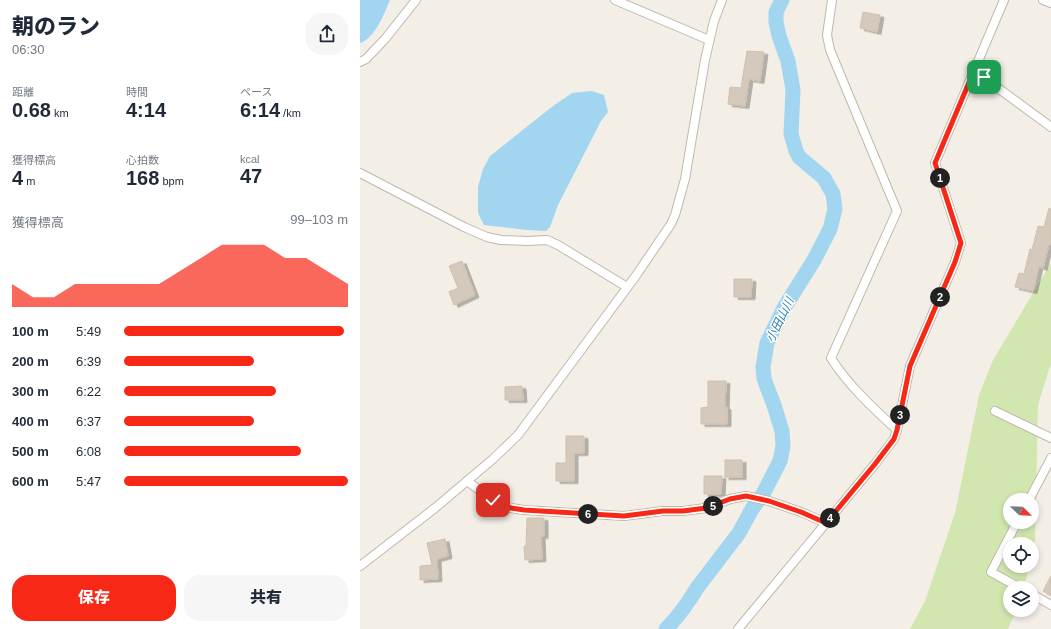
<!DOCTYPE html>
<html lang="ja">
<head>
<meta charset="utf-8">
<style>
  :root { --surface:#fff; --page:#f6f6f7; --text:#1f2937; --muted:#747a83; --accent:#f82817 }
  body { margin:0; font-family:Arial,"Noto Sans JP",sans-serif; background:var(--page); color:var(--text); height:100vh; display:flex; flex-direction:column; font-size:15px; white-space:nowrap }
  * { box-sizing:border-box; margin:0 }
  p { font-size:13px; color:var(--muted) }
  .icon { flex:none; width:22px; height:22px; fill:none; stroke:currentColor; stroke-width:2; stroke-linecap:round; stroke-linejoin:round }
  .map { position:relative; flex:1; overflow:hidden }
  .sheet { display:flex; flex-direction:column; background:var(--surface); width:360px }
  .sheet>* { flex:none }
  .needle { width:26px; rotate:113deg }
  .controls { position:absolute; left:643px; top:493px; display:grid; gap:8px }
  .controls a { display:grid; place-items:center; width:36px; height:36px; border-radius:50%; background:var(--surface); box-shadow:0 2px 6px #0003; font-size:20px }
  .pin { position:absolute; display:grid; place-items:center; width:34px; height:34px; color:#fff; margin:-17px; border-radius:8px; box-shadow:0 2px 6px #0006 }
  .km { position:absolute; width:20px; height:20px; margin:-10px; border-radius:50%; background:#222; color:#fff; font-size:11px; line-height:20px; text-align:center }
  .round { display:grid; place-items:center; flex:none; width:42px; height:42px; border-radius:16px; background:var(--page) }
  .summary { display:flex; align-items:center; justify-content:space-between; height:68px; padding:0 12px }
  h1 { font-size:22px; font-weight:800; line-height:30px }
  .metrics { display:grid; grid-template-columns:repeat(3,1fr); gap:6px; height:68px; padding:4px 12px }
  .metrics div { display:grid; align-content:center }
  .metrics b { font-size:20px; font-weight:800 }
  .metrics small { font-size:11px; font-weight:400 }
  .metrics p { font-size:11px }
  .chart { height:112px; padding:8px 12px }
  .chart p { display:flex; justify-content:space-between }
  .chart svg { width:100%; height:72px; margin-top:4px; fill:var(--accent); opacity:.7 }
  .button { display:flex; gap:8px; margin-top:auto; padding:8px 12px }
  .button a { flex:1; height:46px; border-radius:16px; background:var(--accent); color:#fff; font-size:16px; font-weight:800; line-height:46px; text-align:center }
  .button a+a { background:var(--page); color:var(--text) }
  ul { padding:0 12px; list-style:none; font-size:13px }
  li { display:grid; grid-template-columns:64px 48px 1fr; align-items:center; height:30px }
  li i { height:10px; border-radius:5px; background:var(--accent) }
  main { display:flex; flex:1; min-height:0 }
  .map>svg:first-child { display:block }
  .green { fill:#d2e7af; fill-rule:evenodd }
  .water { fill:#a2d6f0 }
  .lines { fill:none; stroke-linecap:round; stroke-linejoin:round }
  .river { stroke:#a2d6f0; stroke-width:15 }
  .building { fill:#d4c9bb; stroke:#cfc0af; filter:url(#shadow) }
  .minor-casing { stroke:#c1b8ab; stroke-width:10 }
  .minor { stroke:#fff; stroke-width:8 }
  .route-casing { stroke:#fff; stroke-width:8 }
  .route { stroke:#f82817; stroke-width:5 }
  .labels { text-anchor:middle; stroke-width:3; stroke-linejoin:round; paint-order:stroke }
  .water-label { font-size:12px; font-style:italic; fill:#2e7ea8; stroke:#fff }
</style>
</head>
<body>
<main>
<section class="sheet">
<div class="summary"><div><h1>朝のラン</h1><p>06:30</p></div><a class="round"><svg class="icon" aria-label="share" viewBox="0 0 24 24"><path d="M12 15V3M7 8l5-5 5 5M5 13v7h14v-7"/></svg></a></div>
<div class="metrics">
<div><p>距離</p><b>0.68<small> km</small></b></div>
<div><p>時間</p><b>4:14</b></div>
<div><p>ペース</p><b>6:14<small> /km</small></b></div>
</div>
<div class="metrics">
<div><p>獲得標高</p><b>4<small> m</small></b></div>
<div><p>心拍数</p><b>168<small> bpm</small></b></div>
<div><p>kcal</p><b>47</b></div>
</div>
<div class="chart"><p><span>獲得標高</span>99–103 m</p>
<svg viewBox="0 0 160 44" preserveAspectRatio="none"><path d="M0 44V30L10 38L20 38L30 30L40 30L50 30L60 30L70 30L80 22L90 14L100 6L110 6L120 6L130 14L140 14L150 22L160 30V44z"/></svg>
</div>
<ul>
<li><b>100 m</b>5:49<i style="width:98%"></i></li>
<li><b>200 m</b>6:39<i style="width:58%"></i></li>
<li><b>300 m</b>6:22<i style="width:68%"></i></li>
<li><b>400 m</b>6:37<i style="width:58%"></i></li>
<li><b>500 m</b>6:08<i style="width:79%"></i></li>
<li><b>600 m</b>5:47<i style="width:100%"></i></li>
</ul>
<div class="button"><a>保存</a><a>共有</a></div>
</section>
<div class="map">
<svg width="691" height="629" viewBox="0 0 691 629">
  <defs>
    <filter id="shadow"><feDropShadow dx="4" dy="2.5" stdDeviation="0" flood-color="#0004"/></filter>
  </defs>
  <rect width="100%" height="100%" fill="#f3eee6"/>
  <!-- green -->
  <path class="green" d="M691 263V365L689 369 678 405 675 540 672 553V544H650V566H669L664 588H650V610H656L648 629H550L565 601 595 513 619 395 633 360ZM650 500H672V522H650Z"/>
  <!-- water -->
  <g class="water">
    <path d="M0 0H30C24 14 16 36 1 43L0 42Z"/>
    <polygon points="232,91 244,95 248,112 241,121 198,205 190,227 186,231 167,230 124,225 118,213 118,187 123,169 130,156 193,106 212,93"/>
  </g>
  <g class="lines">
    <!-- river -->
    <path class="river" d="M306 629C318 617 328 603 337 588L379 533 392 509 403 494 420 461 423 446 422 431 414 405 407 387 404 378 403 367 407 343 424 308 454 260 470 229 475 209 473 194 464 178 439 157 436 151 431 134 433 90 428 61 419 36 416 22V12L422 0"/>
  </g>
  <!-- building -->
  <g class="building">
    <polygon points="503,12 520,15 517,32 500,28"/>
    <polygon points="387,51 404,52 400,81 389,79 385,106 368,104 370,87 381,88"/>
    <polygon points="689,208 691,209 691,244 689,244 683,268 679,266 673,291 655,287 659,273 664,274 670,249 672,250 678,226 684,227"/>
    <polygon points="102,261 115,295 94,305 89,292 98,288 89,266"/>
    <polygon points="374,279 392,279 391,297 374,297"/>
    <polygon points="348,381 366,381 365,407 367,407 367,424 341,424 341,408 348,407"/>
    <polygon points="162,386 163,400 145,400 145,387"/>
    <polygon points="206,436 224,436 224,453 214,453 214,481 196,481 196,463 206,463"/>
    <rect x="365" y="460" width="17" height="17"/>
    <polygon points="344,476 362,476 361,494 344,494"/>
    <polygon points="167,518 184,518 184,536 181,536 182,559 165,560 164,546 166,546"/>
    <polygon points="85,539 88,556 77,559 78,579 60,580 60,566 72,565 67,543"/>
    <polygon points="691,576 691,595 683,591"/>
  </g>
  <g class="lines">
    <defs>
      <g id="minor">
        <polyline points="255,0 349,40"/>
        <path d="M472 0 467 35 470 50 537 211 471 358C487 384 514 409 537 430"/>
        <polyline points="683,0 691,3"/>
        <polyline points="0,62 6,59 25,39 56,0"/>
        <polyline points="613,73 623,77 691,127"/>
        <polyline points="0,173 104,227 127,237 141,240 168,241 187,240 198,245 267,287"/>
        <polyline points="635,411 691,438"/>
        <polyline points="107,481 133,500 151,508 164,510 264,516 303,511 323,511 346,508 370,499 386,496 409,501 441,512 466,523"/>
        <polyline points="669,500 691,458"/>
        <polyline points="657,522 631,572 660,588"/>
        <polyline points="0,566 75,508 133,459 158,435 275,277 311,224 315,215 325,179 345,60 354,21 362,0"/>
        <polyline points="672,594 691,605"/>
        <polyline points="378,629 515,464 534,439 537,430 550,366 595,262 601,243 575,163 644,0"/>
      </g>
    </defs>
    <!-- minor casing -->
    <use href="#minor" class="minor-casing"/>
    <!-- minor -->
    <use href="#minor" class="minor"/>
  </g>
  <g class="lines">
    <defs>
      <polyline id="route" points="133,500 151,508 164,510 264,516 303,511 323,511 346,508 370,499 386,496 409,501 441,512 466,523 515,464 534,439 537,430 550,366 595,262 601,243 575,163 613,73 624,77"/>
    </defs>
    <!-- route casing -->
    <use href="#route" class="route-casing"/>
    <!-- route -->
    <use href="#route" class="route"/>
  </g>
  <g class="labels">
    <!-- water labels -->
    <g class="water-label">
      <text transform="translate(420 320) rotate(-64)" y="4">小田山川</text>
    </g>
  </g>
</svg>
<div class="controls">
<a><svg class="needle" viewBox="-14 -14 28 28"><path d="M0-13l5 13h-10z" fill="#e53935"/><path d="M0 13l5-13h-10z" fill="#747a83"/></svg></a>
<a><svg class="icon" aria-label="locate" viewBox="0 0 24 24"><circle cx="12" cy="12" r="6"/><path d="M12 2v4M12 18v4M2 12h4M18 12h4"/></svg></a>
<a><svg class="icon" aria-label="layers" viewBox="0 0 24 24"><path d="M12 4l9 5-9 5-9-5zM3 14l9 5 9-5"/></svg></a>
</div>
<div class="pin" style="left:624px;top:77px;background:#1e9e55"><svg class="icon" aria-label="arrive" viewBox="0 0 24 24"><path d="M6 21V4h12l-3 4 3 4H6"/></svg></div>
<div class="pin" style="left:133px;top:500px;background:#d93025"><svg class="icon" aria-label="check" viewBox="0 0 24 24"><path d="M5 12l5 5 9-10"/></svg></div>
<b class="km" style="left:580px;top:178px">1</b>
<b class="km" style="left:580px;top:297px">2</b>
<b class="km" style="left:540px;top:415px">3</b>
<b class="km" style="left:470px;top:518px">4</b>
<b class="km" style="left:353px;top:506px">5</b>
<b class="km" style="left:228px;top:514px">6</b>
</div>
</main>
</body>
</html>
